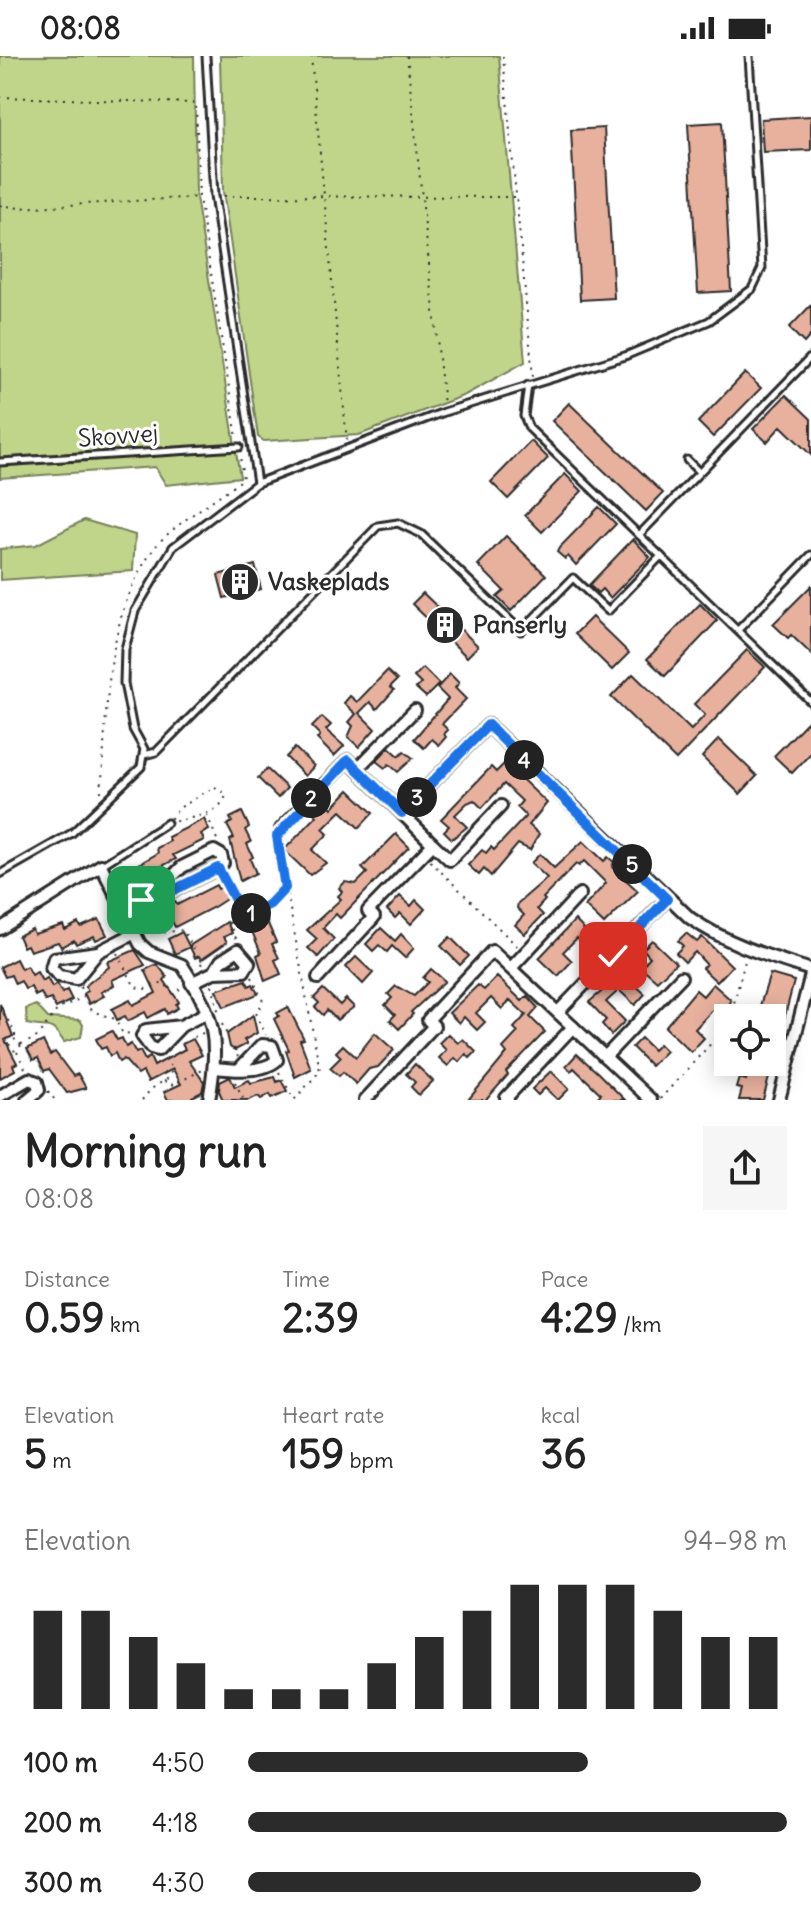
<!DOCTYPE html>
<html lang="en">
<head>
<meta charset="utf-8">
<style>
  :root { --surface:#fff; --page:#f6f6f6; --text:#222; --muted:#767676; --accent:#2b2b2b }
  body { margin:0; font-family:Delius,sans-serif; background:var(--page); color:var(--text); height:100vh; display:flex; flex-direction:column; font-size:30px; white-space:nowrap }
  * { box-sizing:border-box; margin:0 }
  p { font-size:26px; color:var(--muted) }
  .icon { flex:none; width:44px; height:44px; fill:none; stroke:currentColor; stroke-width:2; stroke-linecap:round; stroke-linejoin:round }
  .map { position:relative; height:1044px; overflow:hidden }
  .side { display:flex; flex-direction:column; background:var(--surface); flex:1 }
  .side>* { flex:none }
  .tools { position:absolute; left:714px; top:948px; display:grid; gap:16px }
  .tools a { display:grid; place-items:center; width:72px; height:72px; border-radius:0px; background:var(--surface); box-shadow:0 4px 20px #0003; font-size:40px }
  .pin { position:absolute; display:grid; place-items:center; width:68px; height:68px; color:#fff; margin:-34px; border-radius:16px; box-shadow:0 4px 12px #0006 }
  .km { position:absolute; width:40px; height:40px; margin:-20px; border-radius:50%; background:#222; color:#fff; font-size:22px; line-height:40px; text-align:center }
  .round { display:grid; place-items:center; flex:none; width:84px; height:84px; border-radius:0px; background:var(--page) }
  .head { display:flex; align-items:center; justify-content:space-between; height:136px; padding:0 24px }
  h1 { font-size:44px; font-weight:800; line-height:60px }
  .stats { display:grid; grid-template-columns:repeat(3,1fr); gap:12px; height:136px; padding:8px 24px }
  .stats div { display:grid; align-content:center }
  .stats b { font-size:40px; font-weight:800 }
  .stats small { font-size:22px; font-weight:400 }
  .stats p { font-size:22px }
  .chart { height:224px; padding:16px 24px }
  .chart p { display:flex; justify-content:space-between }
  .chart svg { width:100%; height:144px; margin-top:8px; stroke:var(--accent); stroke-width:6 }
  ul { padding:0 24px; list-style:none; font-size:26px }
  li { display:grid; grid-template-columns:128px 96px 1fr; align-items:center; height:60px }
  li i { height:20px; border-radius:10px; background:var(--accent) }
  .status { display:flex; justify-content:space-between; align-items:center; height:56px; padding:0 40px; background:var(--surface); direction:ltr }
  .status svg { height:22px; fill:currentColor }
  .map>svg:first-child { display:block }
  .green { fill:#c1d58a; stroke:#76805a; stroke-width:2 }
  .building { fill:#e8b19e; stroke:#2b2b2b; stroke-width:2 }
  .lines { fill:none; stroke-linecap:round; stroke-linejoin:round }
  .lane-casing { stroke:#2b2b2b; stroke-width:11 }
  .street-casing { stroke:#2b2b2b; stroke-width:16 }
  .path { stroke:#2b2b2b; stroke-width:2; stroke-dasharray:2 6; stroke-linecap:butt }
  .lane { stroke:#fff; stroke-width:5 }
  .street { stroke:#fff; stroke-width:10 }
  .route-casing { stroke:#fff; stroke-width:16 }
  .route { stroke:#1a73e8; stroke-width:10 }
  .labels { text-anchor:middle; stroke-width:6; stroke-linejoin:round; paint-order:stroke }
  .street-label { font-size:24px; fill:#2b2b2b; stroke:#fff }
  .poi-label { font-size:24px; font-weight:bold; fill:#2b2b2b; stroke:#fff; text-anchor:start }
</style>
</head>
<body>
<div class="status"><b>08:08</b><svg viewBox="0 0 49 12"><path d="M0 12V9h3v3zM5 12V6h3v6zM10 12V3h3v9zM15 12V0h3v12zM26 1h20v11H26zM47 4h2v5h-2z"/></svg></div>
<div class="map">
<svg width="811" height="1044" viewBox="0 0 811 1044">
  <rect width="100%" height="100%" fill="#fff"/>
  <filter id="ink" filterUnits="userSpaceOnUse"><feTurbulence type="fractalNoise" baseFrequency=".0125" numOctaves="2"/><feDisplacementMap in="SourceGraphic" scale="16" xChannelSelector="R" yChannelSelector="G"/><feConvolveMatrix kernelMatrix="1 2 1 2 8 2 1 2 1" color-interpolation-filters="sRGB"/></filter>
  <g filter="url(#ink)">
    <!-- green -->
    <g class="green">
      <polygon points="0,0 194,0 196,141 240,421 166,429 155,411 0,422"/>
      <polygon points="220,0 499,0 525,306 465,339 359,379 264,385 258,381 223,135"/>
      <polygon points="84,464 135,479 133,515 0,524 0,493 36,489"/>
      <path d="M36 949 48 962 80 964 83 969 81 981 64 986C49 963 48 974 27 968L26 953Z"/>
    </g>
    <!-- building -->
    <g class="building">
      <polygon points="811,60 811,94 763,96 761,63"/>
      <polygon points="722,66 731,235 698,237 688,68"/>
      <polygon points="604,72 614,242 580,244 571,74"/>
      <polygon points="811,249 811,279 804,287 789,272"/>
      <polygon points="745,317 761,332 713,381 698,366"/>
      <polygon points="786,339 811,363 811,399 781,370 767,386 753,373"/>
      <polygon points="569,347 663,437 646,455 552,365"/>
      <polygon points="531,385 548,402 508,443 491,426"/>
      <polygon points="565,418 582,435 542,476 525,459"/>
      <polygon points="599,451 616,468 576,509 568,500 565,503 557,496 559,492"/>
      <polygon points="506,480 546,519 511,555 497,541 504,535 478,509"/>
      <polygon points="633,483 650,501 610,542 602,533 598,537 589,529"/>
      <polygon points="255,509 261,533 224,542 218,519"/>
      <polygon points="811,530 811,598 791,579 788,582 773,568"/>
      <polygon points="423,537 478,590 467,601 412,548"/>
      <polygon points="700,548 717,565 665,620 647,603"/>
      <polygon points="592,561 629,597 612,614 575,578"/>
      <polygon points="747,594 765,611 676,704 611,641 633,618 691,674 705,659 694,648"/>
      <polygon points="423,612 439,628 426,641 416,632 421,628 414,621"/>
      <polygon points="387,615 397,624 390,631 394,634 377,653 370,646 359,657 375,673 359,691 348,681 353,670 349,666 356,658 344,647 350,640 357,646"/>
      <polygon points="450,618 459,627 455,632 466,643 442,668 448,674 444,678 446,681 439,689 432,683 424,692 414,683 448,643 437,632"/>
      <polygon points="322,661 331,669 326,674 344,690 334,700 317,683 320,679 312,671"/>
      <polygon points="811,662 811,697 792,717 774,700"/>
      <polygon points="719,683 757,720 740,738 702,701"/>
      <polygon points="389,691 399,700 404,695 413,702 398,716 389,708 385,712 376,705"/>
      <polygon points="295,692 314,710 305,720 286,701"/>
      <polygon points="505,707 547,747 529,769 539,778 530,794 518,788 491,820 484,813 479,819 468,809 482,794 486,797 491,791 494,794 526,760 517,751 522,745 504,728 482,752 474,744 467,747 455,759 467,771 452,783 444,775 449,770 441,763 491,711 496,716"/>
      <polygon points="267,713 287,732 278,742 258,722"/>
      <polygon points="349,734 373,757 359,772 341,755 323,773 328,778 312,794 326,807 310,819 284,794 317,760 312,755 318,748 323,753 328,748 332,752"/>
      <polygon points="242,756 249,771 245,774 251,786 247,788 253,801 250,803 256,817 240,825 230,784 234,782 227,769 232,766 230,762"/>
      <polygon points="204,763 209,774 201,778 204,784 173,799 176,803 162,810 165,814 138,831 129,814 158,797 157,792 170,785 168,781"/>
      <polygon points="396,778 409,791 340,862 336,858 323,872 334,883 318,901 308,892 317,883 307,874 341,843 338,840 342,836 339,832 345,826 356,828 367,817 362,812"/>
      <polygon points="583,785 604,805 608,801 614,806 612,811 638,835 604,868 585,850 606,827 584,805 579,810 576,808 543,842 545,844 537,853 543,859 525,878 515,869 524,859 517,852 518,847 547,822 531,807 540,798 554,812"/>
      <polygon points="216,829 218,833 222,831 228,842 214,851 175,871 171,863 157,870 152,866 149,853 175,845 177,849"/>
      <polygon points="400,840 411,850 416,844 425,853 411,868 400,857 395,862 387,854"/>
      <polygon points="262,854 276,886 272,888 279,902 275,904 281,918 265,925 257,899 261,897 248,866 253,863 251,859"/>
      <polygon points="99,863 107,879 96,884 94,880 76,888 74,884 61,891 58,886 30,895 27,889 23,891 18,880 32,873 34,878 63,869 65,874 78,867 81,871"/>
      <polygon points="575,864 589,879 581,886 577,882 563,896 572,905 558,920 539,902"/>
      <polygon points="227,866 232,877 224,881 227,886 201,904 199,900 195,902 190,891 175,898 168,883 182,876 189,890"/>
      <polygon points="381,872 395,885 401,878 414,892 405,902 392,890 387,896 379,889 373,895 366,888"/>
      <polygon points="686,877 697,886 702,881 732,910 717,926 702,912 706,908 695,896 685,906 676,897 683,890 678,885"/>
      <polygon points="450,881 469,900 460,909 441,890"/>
      <polygon points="652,884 676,907 657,925 641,911 650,901 643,893"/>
      <polygon points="135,894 145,909 112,924 114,929 101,936 104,940 89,948 84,937 88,935 85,930 109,911 107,906"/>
      <polygon points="356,901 373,917 363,928 346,911"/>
      <polygon points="16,903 21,913 27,910 32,919 37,916 42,925 47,922 52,931 57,928 62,937 67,934 72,944 56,952 51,943 45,945 41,937 35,940 31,931 25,933 21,925 15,928 11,919 5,921 0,911"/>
      <polygon points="627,907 636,916 629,923 645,938 635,949 619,934 606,946 625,965 611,979 602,968 606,964 589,946 624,917 621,913"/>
      <polygon points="157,908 167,921 164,924 179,946 176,948 178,952 167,958 165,953 148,962 145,956 128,965 125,960 117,964 112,953 130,944 133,949 156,937 145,914"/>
      <polygon points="431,913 445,925 411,956 413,958 399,973 390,964 395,959 385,949 392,942 388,938 396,930 414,940 428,926 423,922"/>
      <polygon points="770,918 794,925 775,998 772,962 763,962 765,954 759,953"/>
      <polygon points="497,921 522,945 527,940 538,952 530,961 545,976 506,1016 508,1019 486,1044 468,1044 507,997 503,992 518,976 514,972 526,959 510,944 502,953 491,942 476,957 485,966 477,974 464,961 459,967 449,957 478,929 484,934"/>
      <polygon points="246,924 249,930 253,928 258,938 224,951 216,934"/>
      <polygon points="713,928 731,944 727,959 717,949 695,973 704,982 691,996 665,971 696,934 703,940"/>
      <polygon points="323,933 340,949 346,943 354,951 337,964 327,954 323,959 315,951 319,947 314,942"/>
      <polygon points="0,948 13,980 5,984 17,1007 13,1009 15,1014 0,1022"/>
      <polygon points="288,951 304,983 300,984 311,1013 295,1021 286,995 289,994 274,963 279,960 277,957"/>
      <polygon points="253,959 257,977 244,984 247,988 235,994 230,991 227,978"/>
      <polygon points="112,975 117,984 122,982 126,991 131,988 136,997 140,995 145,1004 150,1001 154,1010 185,993 182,988 193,983 202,999 189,1005 204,1026 202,1036 192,1041 194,1044 168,1044 164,1036 181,1028 173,1013 148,1026 143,1016 138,1019 124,1003 119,1006 115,997 110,1000 106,991 101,993 96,983"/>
      <polygon points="375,977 394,994 378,1011 369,1013 356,1028 343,1016 339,1020 330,1012 341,1001 336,996 343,989 356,1001"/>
      <polygon points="448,978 458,987 463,983 476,996 470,1002 466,998 459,1006 455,1002 448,1010 439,1002 446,994 439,987"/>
      <polygon points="641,982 653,994 659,988 666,995 651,1010 632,991"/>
      <polygon points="43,985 50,999 55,996 73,1020 78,1018 86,1032 67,1037 49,1013 44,1015 38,1002 33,1004 27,993"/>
      <polygon points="577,998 598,1017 625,1044 594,1044 601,1038 574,1012 571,1015 566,1010"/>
      <polygon points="758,1006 773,1006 763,1044 739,1044 742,1033 736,1032 739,1022 746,1024 748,1016 754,1018"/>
      <polygon points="415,1008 433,1025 419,1039 411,1031 415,1026 406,1018"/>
      <polygon points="551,1015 569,1033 558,1044 545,1032 538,1039 532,1033"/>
      <polygon points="230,1021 235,1031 249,1024 251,1027 275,1021 277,1026 281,1024 287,1035 272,1042 270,1038 261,1043 258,1040 249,1044 223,1044 219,1035 220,1026"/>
    </g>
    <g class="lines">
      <defs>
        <g id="lane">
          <polyline points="206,0 214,140 257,427"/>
          <polyline points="528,329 524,360 529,372 811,646"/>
          <polyline points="687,404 699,416"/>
          <polyline points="0,406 239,391"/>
          <polyline points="639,479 811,301"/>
          <polyline points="738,574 811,499"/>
          <polyline points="144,699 156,696 378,470 398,467 421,478 521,575 573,522 608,555 661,500"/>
          <polyline points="102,809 167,767"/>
          <polyline points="0,818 72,777 141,711 144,693 133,673 124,627 125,593 135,555 173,491 257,427 444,356 625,300 709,265 752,233 762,212 749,0"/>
        </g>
        <g id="street">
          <polyline points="357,713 415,654"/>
          <path d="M402 757 488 669 690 862C727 888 768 900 811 914"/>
          <polyline points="281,773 348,704 433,788 368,855 374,861 318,922"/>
          <polyline points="433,788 450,804 501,750"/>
          <polyline points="124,853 161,832 174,834 218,812 223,807 221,799 214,795 182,811 161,832"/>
          <path d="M0 873 101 809 140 888 149 896 182 909C215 960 220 985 209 1044"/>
          <polyline points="98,896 54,902 51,912 59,920 76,923 98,896 135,877"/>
          <polyline points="511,912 580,838"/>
          <polyline points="191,927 214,916 244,915 249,907 238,894 221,905 214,916"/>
          <polyline points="558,956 667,843"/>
          <polyline points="181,970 158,994 151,992 142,980 146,974 181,970 206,957"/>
          <polyline points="605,1001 681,921"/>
          <path d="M215 1012C233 1014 263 1017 277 1004L272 990 262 989 240 1012"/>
          <polyline points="0,1040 29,1023 37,1026 39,1034 27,1044"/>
          <polyline points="365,1044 434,970 428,964 492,895 651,1044"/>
          <polyline points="508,1044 506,1042 573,971"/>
          <polyline points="779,1044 811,918"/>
        </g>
      </defs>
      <!-- lane casing -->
      <use href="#lane" class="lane-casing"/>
      <!-- street casing -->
      <use href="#street" class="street-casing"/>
      <!-- path -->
      <g class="path">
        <polyline points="311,0 347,386"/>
        <polyline points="407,0 444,349"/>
        <polyline points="503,0 533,321"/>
        <polyline points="0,41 196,47 199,141 237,382"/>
        <polyline points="224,140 516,141"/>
        <polyline points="0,149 19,152 198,141"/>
        <path d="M215 731 226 738C223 759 185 763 167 767L179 752Z"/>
        <path d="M101 736C108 653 103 560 156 490 172 470 220 440 243 423L240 400"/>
        <polyline points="207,759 218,786"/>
        <polyline points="277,783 320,1015 294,1044"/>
        <polyline points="430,805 517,890"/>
        <polyline points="223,823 236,849 228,863 237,885"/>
        <polyline points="236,850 244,861"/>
        <polyline points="230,867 270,848 284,832"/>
        <polyline points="145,873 155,869 160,877 183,874 194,893"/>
        <polyline points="117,897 135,931 145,933 164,927 173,937 182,932"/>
        <polyline points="197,900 202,909"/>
        <polyline points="252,921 263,945 256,959 266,979"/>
        <polyline points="212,929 219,958"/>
        <polyline points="80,931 92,955 115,963 123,978 131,977"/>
        <polyline points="0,950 15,977 15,984"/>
        <polyline points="730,962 746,901"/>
        <polyline points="222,968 228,981"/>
        <polyline points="194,981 203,977"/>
        <circle cx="15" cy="989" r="5.5"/>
        <polyline points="21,988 35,983 58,953 84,941"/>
        <polyline points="0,990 9,987"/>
        <polyline points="234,992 238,1001"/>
        <polyline points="17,996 25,1012"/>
        <polyline points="279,1016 293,1042"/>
        <polyline points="164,1025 173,1029 202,1014"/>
        <polyline points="235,1026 244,1044"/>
        <polyline points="48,1035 55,1044"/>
        <polyline points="660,1043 728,969"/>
        <polyline points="142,1044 151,1033 170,1021 172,1013 166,1001"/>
      </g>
      <!-- lane -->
      <use href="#lane" class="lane"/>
      <!-- street -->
      <use href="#street" class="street"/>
    </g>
  </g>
  <g class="lines" filter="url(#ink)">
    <defs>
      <polyline id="route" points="141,844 161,832 174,834 218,812 244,861 270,848 285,832 277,780 348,704 402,757 488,669 667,843 613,900"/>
    </defs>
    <!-- route casing -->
    <use href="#route" class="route-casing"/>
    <!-- route -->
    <use href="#route" class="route"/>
  </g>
  <!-- icons -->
  <defs>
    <symbol id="building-disc" viewBox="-11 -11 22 22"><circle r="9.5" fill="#2b2b2b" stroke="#fff"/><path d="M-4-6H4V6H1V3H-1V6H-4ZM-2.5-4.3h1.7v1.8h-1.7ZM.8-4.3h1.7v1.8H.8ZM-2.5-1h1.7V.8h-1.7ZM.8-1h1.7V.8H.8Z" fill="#fff"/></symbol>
  </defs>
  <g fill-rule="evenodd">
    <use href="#building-disc" x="218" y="504" width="44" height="44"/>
    <use href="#building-disc" x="423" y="547" width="44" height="44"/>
  </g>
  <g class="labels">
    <!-- street labels -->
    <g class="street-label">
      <text transform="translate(118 380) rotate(-4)" y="8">Skovvej</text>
    </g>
    <!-- poi labels -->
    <g class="poi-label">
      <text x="268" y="534">Vaskeplads</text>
      <text x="473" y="577">Panserly</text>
    </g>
  </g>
</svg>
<div class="tools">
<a><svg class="icon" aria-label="locate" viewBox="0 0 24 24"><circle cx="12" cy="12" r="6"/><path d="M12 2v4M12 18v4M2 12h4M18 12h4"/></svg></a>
</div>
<div class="pin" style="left:141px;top:844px;background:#1e9e55"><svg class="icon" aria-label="arrive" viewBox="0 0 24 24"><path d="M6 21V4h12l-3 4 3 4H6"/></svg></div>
<div class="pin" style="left:613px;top:900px;background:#d93025"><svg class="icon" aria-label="check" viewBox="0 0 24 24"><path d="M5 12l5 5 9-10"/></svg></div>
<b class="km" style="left:251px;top:857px">1</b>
<b class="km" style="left:311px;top:742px">2</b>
<b class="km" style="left:417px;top:741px">3</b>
<b class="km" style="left:524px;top:704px">4</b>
<b class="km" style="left:632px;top:808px">5</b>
</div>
<section class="side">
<div class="head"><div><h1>Morning run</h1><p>08:08</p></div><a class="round"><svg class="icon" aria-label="share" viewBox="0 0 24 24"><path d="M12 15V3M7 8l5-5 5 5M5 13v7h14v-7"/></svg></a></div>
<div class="stats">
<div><p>Distance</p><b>0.59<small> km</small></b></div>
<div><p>Time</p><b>2:39</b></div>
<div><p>Pace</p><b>4:29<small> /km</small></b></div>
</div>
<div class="stats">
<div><p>Elevation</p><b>5<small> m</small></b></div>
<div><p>Heart rate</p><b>159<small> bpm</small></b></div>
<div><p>kcal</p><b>36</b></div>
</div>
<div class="chart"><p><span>Elevation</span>94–98 m</p>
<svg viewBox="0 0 160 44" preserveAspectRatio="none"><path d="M5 44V14M15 44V14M25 44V22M35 44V30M45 44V38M55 44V38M65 44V38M75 44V30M85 44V22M95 44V14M105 44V6M115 44V6M125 44V6M135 44V14M145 44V22M155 44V22"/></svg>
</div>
<ul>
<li><b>100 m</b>4:50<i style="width:63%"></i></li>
<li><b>200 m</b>4:18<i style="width:100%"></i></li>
<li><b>300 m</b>4:30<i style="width:84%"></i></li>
</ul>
</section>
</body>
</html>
